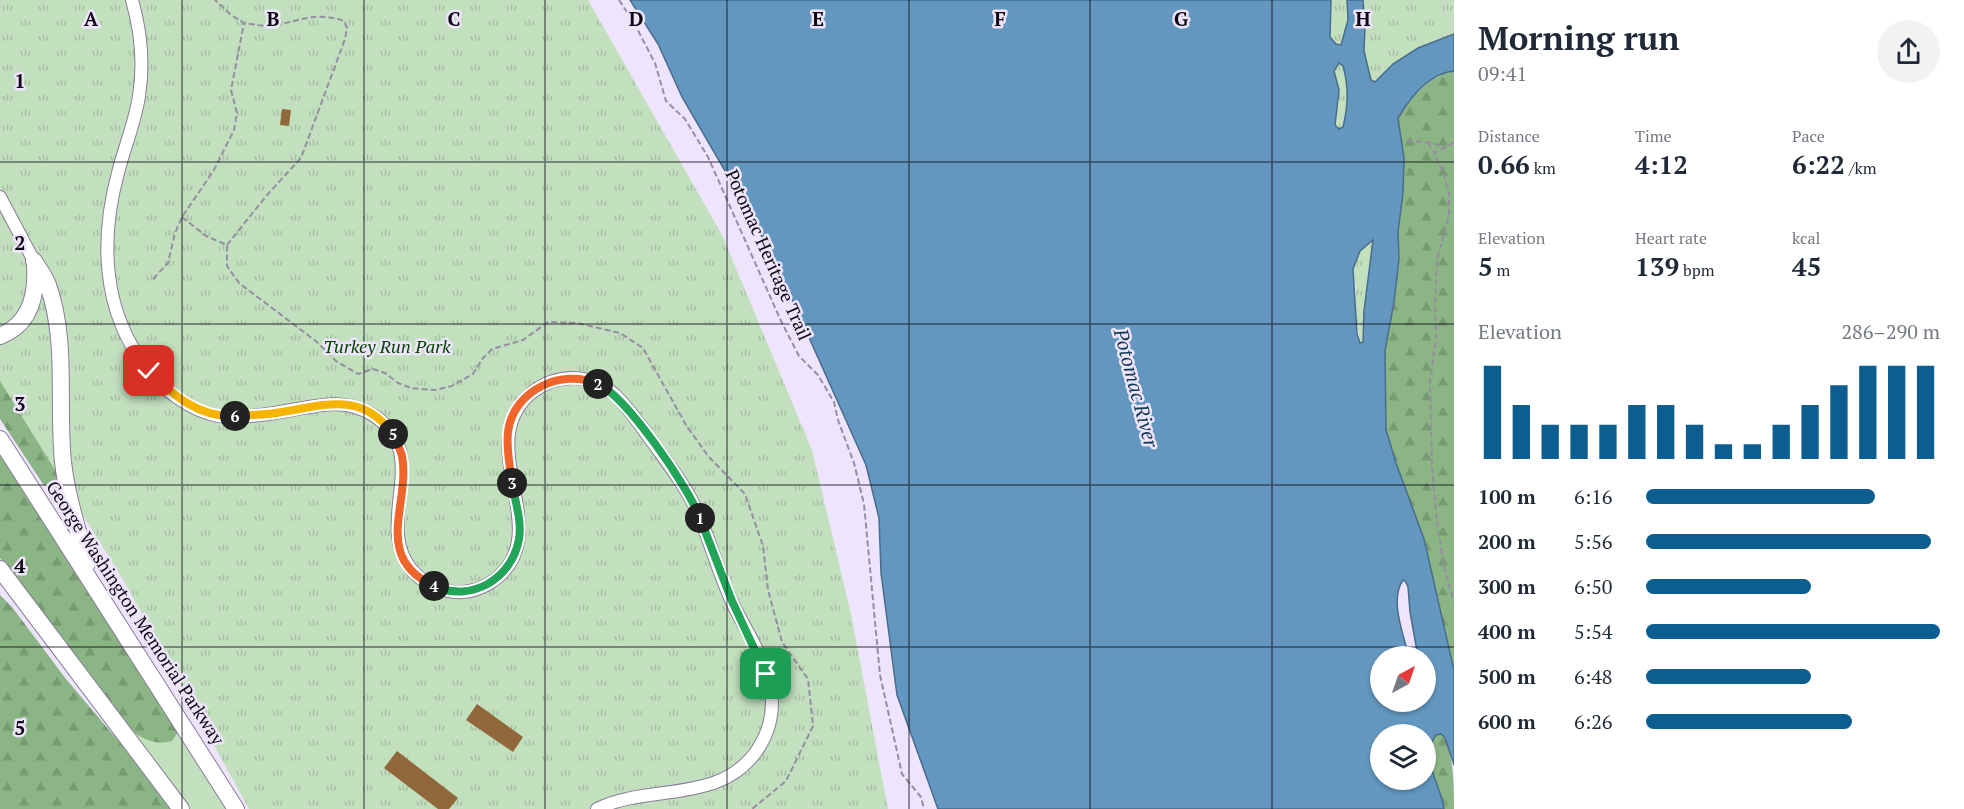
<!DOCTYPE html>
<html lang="en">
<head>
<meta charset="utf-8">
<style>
  :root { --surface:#fff; --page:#f2f2f3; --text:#1f2937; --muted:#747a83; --accent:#0d5e90 }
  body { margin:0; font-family:"PT Serif",serif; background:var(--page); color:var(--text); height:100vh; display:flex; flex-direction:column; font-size:22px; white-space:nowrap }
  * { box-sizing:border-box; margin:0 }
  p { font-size:20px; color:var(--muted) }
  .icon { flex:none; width:33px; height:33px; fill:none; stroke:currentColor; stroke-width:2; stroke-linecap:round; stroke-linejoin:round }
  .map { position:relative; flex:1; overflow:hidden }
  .side { display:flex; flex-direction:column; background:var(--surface); width:510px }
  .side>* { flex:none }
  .needle { width:39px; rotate:40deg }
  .buttons { position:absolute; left:1370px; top:646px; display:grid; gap:12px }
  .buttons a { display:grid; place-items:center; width:66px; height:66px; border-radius:50%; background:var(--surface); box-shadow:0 2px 4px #0004; font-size:30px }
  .pin { position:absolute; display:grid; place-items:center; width:51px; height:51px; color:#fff; margin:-26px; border-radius:12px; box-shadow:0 3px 9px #0006 }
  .km { position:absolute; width:30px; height:30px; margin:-15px; border-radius:50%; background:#222; color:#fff; font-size:16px; line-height:30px; text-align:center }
  .round { display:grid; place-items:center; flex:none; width:63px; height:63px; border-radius:32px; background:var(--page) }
  .headline { display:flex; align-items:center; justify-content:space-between; height:102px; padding:0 24px }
  h1 { font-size:33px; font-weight:700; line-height:45px }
  .metrics { display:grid; grid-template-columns:repeat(3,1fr); gap:9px; height:102px; padding:6px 24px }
  .metrics div { display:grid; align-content:center }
  .metrics b { font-size:26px; font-weight:700 }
  .metrics small { font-size:16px; font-weight:400 }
  .metrics p { font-size:16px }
  .chart { height:168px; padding:12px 24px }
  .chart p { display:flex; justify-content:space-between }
  .chart svg { width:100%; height:108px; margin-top:6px; stroke:var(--accent); stroke-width:6 }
  ul { padding:0 24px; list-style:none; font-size:20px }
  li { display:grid; grid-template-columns:96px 72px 1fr; align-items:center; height:45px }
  li i { height:15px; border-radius:8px; background:var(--accent) }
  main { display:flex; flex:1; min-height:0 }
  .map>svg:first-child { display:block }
  .grass { fill:#c2e0be }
  .forest { fill:url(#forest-firs) }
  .park { fill:url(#park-tufts) }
  .water { fill:#6397bf; stroke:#496c8b; stroke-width:1.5; fill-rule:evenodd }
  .building { fill:#91683a }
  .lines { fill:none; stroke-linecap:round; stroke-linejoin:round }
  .minor-casing { stroke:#887d98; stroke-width:14 }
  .highway-casing { stroke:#887d98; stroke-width:18 }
  .path { stroke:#958ea0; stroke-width:2; stroke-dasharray:6 3; stroke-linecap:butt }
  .minor { stroke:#fff; stroke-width:12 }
  .highway { stroke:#fff; stroke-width:16 }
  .split-1-casing { stroke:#fff; stroke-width:12 }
  .split-2-casing { stroke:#fff; stroke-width:12 }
  .split-3-casing { stroke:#fff; stroke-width:12 }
  .split-4-casing { stroke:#fff; stroke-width:12 }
  .split-5-casing { stroke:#fff; stroke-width:12 }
  .split-6-casing { stroke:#fff; stroke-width:12 }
  .split-7-casing { stroke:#fff; stroke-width:12 }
  .split-1 { stroke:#22a559; stroke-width:8 }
  .split-2 { stroke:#22a559; stroke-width:8 }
  .split-3 { stroke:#f0652b; stroke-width:8 }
  .split-4 { stroke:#22a559; stroke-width:8 }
  .split-5 { stroke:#f0652b; stroke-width:8 }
  .split-6 { stroke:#f5b400; stroke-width:8 }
  .split-7 { stroke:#f5b400; stroke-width:8 }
  .grid { fill:none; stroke:#0d0913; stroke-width:1.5; stroke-opacity:0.55 }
  .labels { text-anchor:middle; stroke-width:5; stroke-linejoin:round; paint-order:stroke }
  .street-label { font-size:18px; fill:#0d0913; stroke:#eee5fd }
  .park-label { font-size:18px; font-style:italic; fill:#054300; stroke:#eee5fd }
  .water-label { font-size:20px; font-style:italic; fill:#103a56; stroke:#eee5fd }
  .grid-label { font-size:20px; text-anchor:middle; font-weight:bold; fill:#0d0913; stroke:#eee5fd; stroke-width:5; stroke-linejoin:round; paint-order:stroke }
</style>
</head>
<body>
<main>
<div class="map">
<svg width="1454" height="809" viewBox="0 0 1454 809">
  <defs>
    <pattern id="forest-firs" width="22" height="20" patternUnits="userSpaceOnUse" patternTransform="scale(1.5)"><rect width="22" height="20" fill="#8bb585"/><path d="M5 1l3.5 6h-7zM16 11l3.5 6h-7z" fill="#779a72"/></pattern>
    <pattern id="park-tufts" width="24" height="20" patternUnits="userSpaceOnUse" patternTransform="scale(1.5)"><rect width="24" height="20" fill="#c2e0be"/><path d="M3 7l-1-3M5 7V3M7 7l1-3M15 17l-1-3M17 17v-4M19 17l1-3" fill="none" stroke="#a6bfa2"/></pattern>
  </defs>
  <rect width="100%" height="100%" fill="#eee5fd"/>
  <!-- grass -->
  <polygon class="grass" points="128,728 178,732 226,809 189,809"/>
  <!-- forest -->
  <g class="forest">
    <path d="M1448 71H1454V670L1424 539 1396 463 1386 430 1385 351 1394 302 1399 259 1398 232 1403 193 1404 158 1398 118C1411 97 1426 81 1448 71Z"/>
    <polygon points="0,348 55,453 59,497 43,484 0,419"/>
    <path d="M0 452 178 732 172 741C154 746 143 739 128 728L0 558Z"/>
    <polygon points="0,595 12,607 66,679 127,751 171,809 0,809"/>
    <path d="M1441 734C1454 748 1454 789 1454 809H1444C1441 785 1420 758 1436 735Z"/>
  </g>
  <!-- park -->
  <g class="park">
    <polygon points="0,0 588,0 722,235 812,450 851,614 888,809 249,809 125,583 0,381"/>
    <polygon points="1331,0 1347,0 1348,20 1341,45 1336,44 1330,37"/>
    <polygon points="1363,0 1454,0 1454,34 1418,48 1393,64 1375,82 1371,80 1364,51 1365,27"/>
    <path d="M1339 63 1343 66C1349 86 1348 107 1343 127L1339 130 1335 125 1334 71Z"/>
    <polygon points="1373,239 1374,245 1364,311 1363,342 1360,344 1355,310 1356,290 1353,269 1360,251"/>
  </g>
  <!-- water -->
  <path class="water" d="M630 0H1331L1330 37 1336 44 1341 45 1348 20 1347 0H1363L1365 27 1364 51 1371 80 1375 82 1393 64 1418 48 1454 34V71C1429 73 1410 98 1398 118L1404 158 1403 193 1398 232 1399 259 1394 302 1385 351 1386 430 1396 463 1424 539 1454 670V765L1445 738 1441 734 1436 735C1419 758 1441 785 1444 809H938L897 695 881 573 879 518 866 465 781 275 753 219 682 97 658 44ZM1339 63 1343 66C1349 86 1348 107 1343 127L1339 129 1335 125 1339 90 1334 71ZM1373 240 1364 311 1363 342 1360 343 1357 334 1353 269 1360 251ZM1403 580 1405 581 1408 587 1410 612 1418 657H1425L1427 695H1425V702H1380V657H1409C1404 636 1389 600 1403 580ZM1380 735H1425V780H1380Z"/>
  <!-- building -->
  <g class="building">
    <polygon points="282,109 291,110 289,126 280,125"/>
    <polygon points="477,704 523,737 513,752 466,720"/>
    <polygon points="397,751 458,798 449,809 438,809 384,768"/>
  </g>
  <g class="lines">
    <defs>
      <g id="minor">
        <path d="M132 0C141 31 144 64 139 96 135 123 124 148 118 173 100 239 102 311 146 367 163 390 189 410 218 416 238 420 276 413 297 409 324 404 348 399 373 415 434 454 373 521 411 569 420 580 434 588 448 591 463 594 477 591 490 583 563 536 466 442 534 391 549 380 567 376 584 379 596 382 607 387 615 395 630 409 641 427 654 444 669 465 686 487 697 511 710 540 718 572 732 602 745 630 766 659 771 690 774 711 769 732 758 749 721 805 649 783 597 809"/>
        <polyline points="0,197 34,261"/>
      </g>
      <g id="highway">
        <path d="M34 261C39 269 45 277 48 285 68 342 57 403 63 462 67 497 78 530 87 564"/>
        <path d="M0 336C31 324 37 294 35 265"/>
        <polyline points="0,439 236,809"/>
        <polyline points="0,569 181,809"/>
      </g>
    </defs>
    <!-- minor casing -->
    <use href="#minor" class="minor-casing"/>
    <!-- highway casing -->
    <use href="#highway" class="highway-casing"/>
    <!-- path -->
    <g class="path">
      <polyline points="619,0 634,23 655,63 666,101 685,119 708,157 781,321 799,356 818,375 834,402 838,420 854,463 864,504 880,675 902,774 921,797 924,809"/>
      <polyline points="1407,141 1427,142 1445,147"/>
      <polyline points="1428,143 1434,153"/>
      <polyline points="1454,143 1434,153 1443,172 1449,194 1449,215 1437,259 1435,303 1436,337 1430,382 1432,467 1437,522 1444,568 1454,602"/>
      <polyline points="182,217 206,236 227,245 227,266 239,283 317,342 336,361 358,374 373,369 385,373 398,383 411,388 435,390 452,386 473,374 483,358 492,349 523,340 548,322 577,323 620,333 643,348 686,425 708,456 745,494 763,546 768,590 782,642 808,679 813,726 786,781 752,809"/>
      <path d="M227 245 267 195 301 158 345 39 347 28 344 21C319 12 303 19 278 25 266 27 256 25 244 23"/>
      <polyline points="153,279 168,263 175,233 182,217 214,170 234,130 237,113 231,90 244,23 231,15 215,0"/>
    </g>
    <!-- minor -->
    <use href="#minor" class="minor"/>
    <!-- highway -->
    <use href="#highway" class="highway"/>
  </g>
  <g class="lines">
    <defs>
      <polyline id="split-1" points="700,518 732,601 766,674"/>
      <path id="split-2" d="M598 384C626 396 689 488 700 518"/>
      <path id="split-3" d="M512 483C510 467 506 448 508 432 513 390 562 368 598 384"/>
      <path id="split-4" d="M434 586C471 603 512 579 519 539 522 520 515 502 512 483"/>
      <path id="split-5" d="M393 434C396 441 400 448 402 456 411 503 371 557 434 586"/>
      <path id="split-6" d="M235 416C250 415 266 415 282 412 326 405 361 391 393 434"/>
      <path id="split-7" d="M149 371C172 395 200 418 235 416"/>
    </defs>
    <!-- split-1 casing -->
    <use href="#split-1" class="split-1-casing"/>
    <!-- split-2 casing -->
    <use href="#split-2" class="split-2-casing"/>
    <!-- split-3 casing -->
    <use href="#split-3" class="split-3-casing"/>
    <!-- split-4 casing -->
    <use href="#split-4" class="split-4-casing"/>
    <!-- split-5 casing -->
    <use href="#split-5" class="split-5-casing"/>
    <!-- split-6 casing -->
    <use href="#split-6" class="split-6-casing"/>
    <!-- split-7 casing -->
    <use href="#split-7" class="split-7-casing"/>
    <!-- split-1 -->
    <use href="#split-1" class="split-1"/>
    <!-- split-2 -->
    <use href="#split-2" class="split-2"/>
    <!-- split-3 -->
    <use href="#split-3" class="split-3"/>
    <!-- split-4 -->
    <use href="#split-4" class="split-4"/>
    <!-- split-5 -->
    <use href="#split-5" class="split-5"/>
    <!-- split-6 -->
    <use href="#split-6" class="split-6"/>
    <!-- split-7 -->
    <use href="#split-7" class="split-7"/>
  </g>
  <!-- grid -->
  <path class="grid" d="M182 0V809M364 0V809M545 0V809M727 0V809M909 0V809M1090 0V809M1272 0V809M0 162H1454M0 324H1454M0 485H1454M0 647H1454"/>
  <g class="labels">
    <!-- street labels -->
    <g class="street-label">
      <text transform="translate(768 255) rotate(66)" y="6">Potomac Heritage Trail</text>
      <text transform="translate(135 613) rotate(57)" y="6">George Washington Memorial Parkway</text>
    </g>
    <!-- park labels -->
    <g class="park-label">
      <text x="387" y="353">Turkey Run Park</text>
    </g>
    <!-- water labels -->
    <g class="water-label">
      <text transform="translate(1136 388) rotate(75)" y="7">Potomac River</text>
    </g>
  </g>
  <g class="grid-label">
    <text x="91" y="26">A</text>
    <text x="273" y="26">B</text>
    <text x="454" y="26">C</text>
    <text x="636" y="26">D</text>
    <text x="818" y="26">E</text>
    <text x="1000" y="26">F</text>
    <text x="1181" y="26">G</text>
    <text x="1363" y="26">H</text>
    <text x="20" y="88">1</text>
    <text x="20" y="250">2</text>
    <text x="20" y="411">3</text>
    <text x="20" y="573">4</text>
    <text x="20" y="735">5</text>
  </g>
</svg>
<div class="buttons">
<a><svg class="needle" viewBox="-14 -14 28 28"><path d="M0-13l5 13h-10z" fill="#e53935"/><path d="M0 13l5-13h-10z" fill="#747a83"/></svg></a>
<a><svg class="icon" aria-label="layers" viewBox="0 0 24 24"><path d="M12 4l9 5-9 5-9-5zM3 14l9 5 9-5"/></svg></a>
</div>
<div class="pin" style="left:766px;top:674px;background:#1e9e55"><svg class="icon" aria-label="arrive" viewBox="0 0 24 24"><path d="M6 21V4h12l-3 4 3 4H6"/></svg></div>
<div class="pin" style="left:149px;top:371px;background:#d93025"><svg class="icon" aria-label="check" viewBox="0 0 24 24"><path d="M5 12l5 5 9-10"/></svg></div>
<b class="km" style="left:700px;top:518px">1</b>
<b class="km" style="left:598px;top:384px">2</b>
<b class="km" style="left:512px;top:483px">3</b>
<b class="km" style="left:434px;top:586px">4</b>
<b class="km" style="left:393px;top:434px">5</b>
<b class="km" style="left:235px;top:416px">6</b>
</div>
<section class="side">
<div class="headline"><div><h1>Morning run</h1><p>09:41</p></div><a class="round"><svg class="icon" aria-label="share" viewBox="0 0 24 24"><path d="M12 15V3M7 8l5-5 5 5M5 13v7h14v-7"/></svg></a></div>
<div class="metrics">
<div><p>Distance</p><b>0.66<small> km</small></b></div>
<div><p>Time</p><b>4:12</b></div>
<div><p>Pace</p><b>6:22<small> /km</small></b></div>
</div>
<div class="metrics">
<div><p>Elevation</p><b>5<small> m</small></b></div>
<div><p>Heart rate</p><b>139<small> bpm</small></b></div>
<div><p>kcal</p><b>45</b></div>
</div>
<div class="chart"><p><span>Elevation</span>286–290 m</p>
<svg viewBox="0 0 160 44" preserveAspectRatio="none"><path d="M5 44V6M15 44V22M25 44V30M35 44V30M45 44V30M55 44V22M65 44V22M75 44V30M85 44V38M95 44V38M105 44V30M115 44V22M125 44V14M135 44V6M145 44V6M155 44V6"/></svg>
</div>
<ul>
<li><b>100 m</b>6:16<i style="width:78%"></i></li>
<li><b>200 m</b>5:56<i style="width:97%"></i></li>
<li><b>300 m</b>6:50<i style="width:56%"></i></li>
<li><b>400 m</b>5:54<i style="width:100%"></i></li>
<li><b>500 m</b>6:48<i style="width:56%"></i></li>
<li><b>600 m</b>6:26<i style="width:70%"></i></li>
</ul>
</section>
</main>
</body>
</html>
